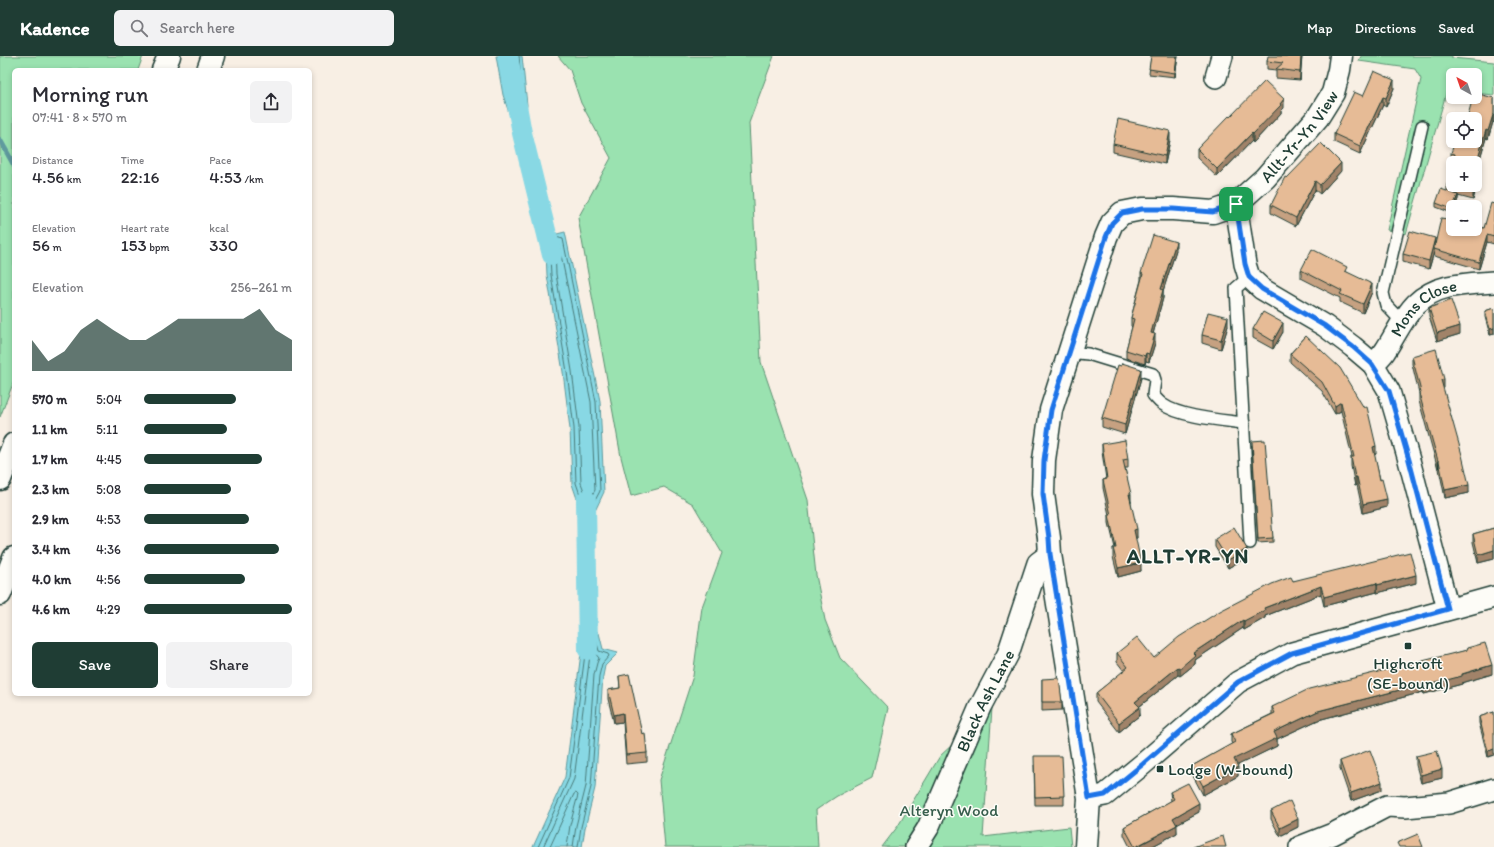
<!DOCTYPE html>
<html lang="en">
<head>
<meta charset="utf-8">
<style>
  :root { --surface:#fff; --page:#f2f2f3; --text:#2b2b33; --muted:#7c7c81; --accent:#1f3d34 }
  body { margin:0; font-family:Itim,sans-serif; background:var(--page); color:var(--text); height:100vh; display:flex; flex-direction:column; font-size:15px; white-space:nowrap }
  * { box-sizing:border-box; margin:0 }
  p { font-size:13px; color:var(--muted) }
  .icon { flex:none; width:22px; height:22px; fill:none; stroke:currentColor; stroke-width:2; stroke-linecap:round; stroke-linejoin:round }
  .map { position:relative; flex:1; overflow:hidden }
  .sheet { position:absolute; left:12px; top:12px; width:300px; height:628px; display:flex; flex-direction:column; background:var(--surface); border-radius:6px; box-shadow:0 2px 6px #0003 }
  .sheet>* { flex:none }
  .needle { width:26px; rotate:320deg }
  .fabs { position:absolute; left:1446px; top:12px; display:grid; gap:8px }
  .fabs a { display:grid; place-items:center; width:36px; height:36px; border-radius:6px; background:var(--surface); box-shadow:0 2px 6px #0003; font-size:20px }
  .pin { position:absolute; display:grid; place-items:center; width:34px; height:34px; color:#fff; margin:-17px; border-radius:8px; box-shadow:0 2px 6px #0006 }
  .round { display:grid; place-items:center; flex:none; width:42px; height:42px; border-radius:6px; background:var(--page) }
  .overview { display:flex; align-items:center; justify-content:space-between; height:68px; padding:0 20px }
  h1 { font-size:22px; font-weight:600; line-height:30px }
  .metrics { display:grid; grid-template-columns:repeat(3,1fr); gap:6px; height:68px; padding:4px 20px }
  .metrics div { display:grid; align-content:center }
  .metrics b { font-size:17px; font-weight:600 }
  .metrics small { font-size:11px; font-weight:400 }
  .metrics p { font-size:11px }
  .chart { height:112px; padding:8px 20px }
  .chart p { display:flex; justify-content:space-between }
  .chart svg { width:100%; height:72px; margin-top:4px; fill:var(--accent); opacity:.7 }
  .button { display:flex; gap:8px; margin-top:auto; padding:8px 20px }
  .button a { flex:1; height:46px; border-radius:6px; background:var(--accent); color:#fff; font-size:16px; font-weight:600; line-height:46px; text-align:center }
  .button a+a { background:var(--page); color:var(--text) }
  ul { padding:0 20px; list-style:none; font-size:13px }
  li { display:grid; grid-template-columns:64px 48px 1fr; align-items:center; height:30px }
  li i { height:10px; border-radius:5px; background:var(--accent) }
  header { display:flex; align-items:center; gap:24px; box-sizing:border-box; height:56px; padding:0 20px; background:var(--accent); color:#fff }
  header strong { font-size:19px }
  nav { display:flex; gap:22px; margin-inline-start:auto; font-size:14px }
  .search { width:280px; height:36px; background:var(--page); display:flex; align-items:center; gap:10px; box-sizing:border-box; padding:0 14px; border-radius:6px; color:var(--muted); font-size:15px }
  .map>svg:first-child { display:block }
  .green { fill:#9ae2b0; stroke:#5c9072 }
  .water { fill:#88d8e4; stroke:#5e9a9e }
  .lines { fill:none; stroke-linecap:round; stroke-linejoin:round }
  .shore { stroke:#497b7a; stroke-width:1 }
  .stream { stroke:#5e9a9e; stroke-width:5.5 }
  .canal { stroke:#88d8e4; stroke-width:20 }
  .service-casing { stroke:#1f3d34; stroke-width:14 }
  .minor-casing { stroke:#1f3d34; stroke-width:24 }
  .tertiary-casing { stroke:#1f3d34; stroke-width:25 }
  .motorway-casing { stroke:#1f3d34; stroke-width:25 }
  .service { stroke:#fdfcf7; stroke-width:11 }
  .minor { stroke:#fdfcf7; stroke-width:21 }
  .tertiary { stroke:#fdfcf7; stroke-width:22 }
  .motorway { stroke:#fdfcf7; stroke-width:22 }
  .wall { fill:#c6a181; stroke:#1f3d34 }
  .shaded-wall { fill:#a18369; stroke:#1f3d34 }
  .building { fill:#e6bb96; stroke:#1f3d34 }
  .route-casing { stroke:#fff; stroke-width:8 }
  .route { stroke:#1a73e8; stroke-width:5 }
  .poi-dot { fill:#1f3d34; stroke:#fdfcf7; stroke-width:1.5 }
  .labels { text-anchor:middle; stroke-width:3; stroke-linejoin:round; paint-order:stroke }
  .street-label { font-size:17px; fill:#1f3d34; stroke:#fdfcf7 }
  .poi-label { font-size:17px; fill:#1f3d34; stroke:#fdfcf7 }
  .park-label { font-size:17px; fill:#385e4d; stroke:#fdfcf7 }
  .district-label { font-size:21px; font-weight:bold; letter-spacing:1px; fill:#1f3d34; stroke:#fdfcf7 }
</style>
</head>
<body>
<header>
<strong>Kadence</strong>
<div class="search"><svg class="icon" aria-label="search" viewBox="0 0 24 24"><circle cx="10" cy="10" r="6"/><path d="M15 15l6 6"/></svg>Search here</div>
<nav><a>Map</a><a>Directions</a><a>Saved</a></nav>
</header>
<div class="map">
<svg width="1494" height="791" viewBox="0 0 1494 791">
  <rect width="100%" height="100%" fill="#f8efe4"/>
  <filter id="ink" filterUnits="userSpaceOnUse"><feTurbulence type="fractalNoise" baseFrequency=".025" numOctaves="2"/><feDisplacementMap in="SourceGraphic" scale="8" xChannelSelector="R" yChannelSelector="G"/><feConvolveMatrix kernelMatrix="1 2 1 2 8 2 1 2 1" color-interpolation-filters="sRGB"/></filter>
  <g filter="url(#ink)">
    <!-- green -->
    <g class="green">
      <polygon points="0,0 143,0 138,14 14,14 14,325 0,361"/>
      <polygon points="558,0 774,0 749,67 761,306 808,444 816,519 825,564 840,602 888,652 872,722 837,740 816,754 818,791 665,791 659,724 693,620 702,551 722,497 693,448 664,431 631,440 621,401 578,162 611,102 581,47 570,14"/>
      <polygon points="1361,0 1452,0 1452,2 1494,6 1494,39 1475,37 1475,19 1453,19 1453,34 1447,34 1406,178 1387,174 1421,23 1415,13 1359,5"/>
      <polygon points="992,652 983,781 1069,771 1071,791 882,791 898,770 940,700"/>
    </g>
    <!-- water -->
    <g class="water">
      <polygon points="496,0 522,0 527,49 522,77 511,63 503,39"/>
      <polygon points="545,173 557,178 565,176 600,345 604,436 587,472 572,428 570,373 563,316 547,219"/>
      <polygon points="588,567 599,577 603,593 618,597 605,610 603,620 595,732 585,772 582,791 533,791 565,721 581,597"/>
    </g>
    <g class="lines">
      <!-- shore -->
      <g class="shore">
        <path d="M500 0C502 14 508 57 518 65L520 64 523 49 519 0"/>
        <polyline points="505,0 512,36 513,42 515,43 517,41 514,0"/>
        <polygon points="552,180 563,183 596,346 600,435 588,458 586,456 576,427 574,372 567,316 551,219 549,182"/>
        <polygon points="557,188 559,189 591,346 595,434 589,445 587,443 581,427 579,371 572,315 556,218 555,190"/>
        <polyline points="538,791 569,722 585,598 590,578 592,576 595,579 599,595 608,598 609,600 602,608 599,620 591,731 581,771 578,791"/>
        <polyline points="543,791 574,723 590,599 591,596 593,595 599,602 597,607 594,619 586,730 576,770 573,791"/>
        <polyline points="550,791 574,738 576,737 578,739 570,769 567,791"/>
      </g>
      <!-- stream -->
      <polyline class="stream" points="0,84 14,109"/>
      <!-- canal -->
      <g class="canal">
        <polyline points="508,0 522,77 552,199"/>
        <polyline points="586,444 588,594"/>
      </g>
      <defs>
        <g id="service">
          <polyline points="1249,221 1236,232 1250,487"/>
          <polyline points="1403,267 1386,249 1383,237 1422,70"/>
          <path d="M1068 296 1088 298 1153 318 1155 324 1153 339C1156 342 1158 345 1162 348 1180 361 1221 364 1244 367"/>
        </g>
        <g id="minor">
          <polyline points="1216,21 1222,0"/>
          <polyline points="1236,148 1245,208 1249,221 1262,233 1325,270 1353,291 1373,308 1389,335 1409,404 1448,553"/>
          <path id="s1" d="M1373 308C1377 304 1382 300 1385 295 1395 280 1403 261 1416 248 1437 227 1467 228 1494 226"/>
          <polyline points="1089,742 1105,739 1143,708 1238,626 1292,597 1494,541"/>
          <path id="s2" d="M916 791 928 772 980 651 1008 598 1038 507 1050 498"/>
          <polyline points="1300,791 1333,778 1387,750 1405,751 1449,747 1494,733"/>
        </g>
        <g id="tertiary">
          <path id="s3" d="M1086 791 1089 742 1050 498 1049 482 1043 438 1044 404 1051 354 1106 181 1112 167 1122 157 1142 153H1173L1213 156 1236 148 1265 122 1318 61 1333 37 1339 14 1341 0"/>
        </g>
        <g id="motorway">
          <polyline points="163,14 169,0"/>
          <polyline points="208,14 213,0"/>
          <polyline points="0,423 14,388"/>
          <polyline points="0,538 14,502"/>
        </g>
      </defs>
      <!-- service casing -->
      <use href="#service" class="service-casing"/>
      <!-- minor casing -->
      <use href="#minor" class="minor-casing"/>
      <!-- tertiary casing -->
      <use href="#tertiary" class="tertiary-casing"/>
      <!-- motorway casing -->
      <use href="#motorway" class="motorway-casing"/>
      <!-- service -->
      <use href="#service" class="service"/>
      <!-- minor -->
      <use href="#minor" class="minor"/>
      <!-- tertiary -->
      <use href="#tertiary" class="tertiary"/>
      <!-- motorway -->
      <use href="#motorway" class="motorway"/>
    </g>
    <!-- wall -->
    <g class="wall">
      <polygon points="1151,0 1178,0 1175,21 1149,18"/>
      <polygon points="1302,0 1300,24 1276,22 1276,14 1267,13 1267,5"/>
      <polygon points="1394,32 1386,51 1383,49 1360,98 1334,86 1334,78 1363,40"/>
      <polygon points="1494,42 1494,67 1493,66 1488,83 1486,82 1477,112 1479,121 1473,144 1458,140 1458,143 1455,151 1453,151 1452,157 1436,151 1436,147 1447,135 1447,129 1454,105 1451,105 1451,97"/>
      <polygon points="1284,52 1281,55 1281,57 1253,87 1252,85 1217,121 1197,102 1197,93 1230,61"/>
      <polygon points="1170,84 1165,108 1113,96 1113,88"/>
      <polygon points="1341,115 1320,138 1315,134 1296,170 1271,157 1271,149 1287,122"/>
      <polygon points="1494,148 1494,188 1487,186 1479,213 1434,200 1434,196 1429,213 1403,206 1403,198 1435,187 1484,172"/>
      <polygon points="1176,194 1163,235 1163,242 1153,278 1155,287 1149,306 1146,305 1145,308 1126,302 1126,294 1132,271 1131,270 1131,262 1141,224 1141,217"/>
      <polygon points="1301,214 1347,216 1372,236 1363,257 1340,246 1340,242 1301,222"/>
      <polygon points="1429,252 1460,278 1437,285 1429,260"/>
      <polygon points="1494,252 1494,278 1490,279 1485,261 1485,255"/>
      <polygon points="1228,270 1221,293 1202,287 1202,279"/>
      <polygon points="1253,273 1283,276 1273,293 1253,282"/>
      <polygon points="1306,280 1376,398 1374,399 1387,451 1363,457 1357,429 1355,430 1351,410 1351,401 1352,401 1341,355 1335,358 1322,335 1290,306 1290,298"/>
      <polygon points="1412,300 1444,332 1443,332 1469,437 1445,442 1439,413 1438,413 1419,345 1419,337 1412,308"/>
      <polygon points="1121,310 1141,322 1125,378 1102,371 1102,362"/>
      <polygon points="1102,388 1128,403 1128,412 1125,412 1137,482 1135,482 1141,515 1118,521 1113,501 1113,492 1115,492 1109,467 1109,459 1103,432 1103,424 1106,423 1102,396"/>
      <polygon points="1252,389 1273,482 1273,486 1258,487"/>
      <polygon points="1494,472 1494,503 1478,507 1473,486 1473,478"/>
      <polygon points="1215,483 1247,501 1228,512 1215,491"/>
      <polygon points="1293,525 1416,527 1377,537 1377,536 1324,550 1321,538 1265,560 1265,562 1244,574 1243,572 1195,604 1195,608 1180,620 1178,619 1139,651 1140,659 1119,676 1096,646 1096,637 1124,615 1117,606 1117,597 1154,602"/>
      <polygon points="1467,592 1492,618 1462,627 1462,628 1424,638 1423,636 1318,664 1277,683 1277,690 1237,709 1238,720 1203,739 1192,718 1192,710 1232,688 1231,686 1231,678 1272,658 1272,651 1467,594"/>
      <polygon points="619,620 642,678 647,697 647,706 626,708 623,666 614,667 608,643 608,634 620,632"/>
      <polygon points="1042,623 1062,646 1062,654 1042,655"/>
      <polygon points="1494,656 1488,701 1479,667 1479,661"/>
      <polygon points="1416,700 1442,722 1421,727 1416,709"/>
      <polygon points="1340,705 1382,734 1351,745 1340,713"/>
      <polygon points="1034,709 1064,740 1064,749 1035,749"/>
      <polygon points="1170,736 1199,756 1176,768 1177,777 1151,791 1130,791 1124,779 1124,771 1171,745"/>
      <polygon points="1271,755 1298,771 1280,780 1271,763"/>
    </g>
    <!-- shaded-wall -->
    <g class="shaded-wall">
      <polygon points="1177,0 1178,0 1175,21 1175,17"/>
      <polygon points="1301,0 1302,0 1300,24 1300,16"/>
      <polygon points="1394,24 1394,32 1386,51 1386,42"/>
      <polygon points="1383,41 1383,49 1360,98 1360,90"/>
      <polygon points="1284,43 1284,52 1281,55 1281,57 1253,87 1253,78 1280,48"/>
      <polygon points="1493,59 1493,66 1488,83 1488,75"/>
      <polygon points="1486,74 1486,82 1475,120 1475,112"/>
      <polygon points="1170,75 1170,84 1165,108 1165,100"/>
      <polygon points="1252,77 1252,85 1217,121 1217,113"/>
      <polygon points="1341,107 1341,115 1320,138 1320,129"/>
      <polygon points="1479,113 1479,121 1473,144 1473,136"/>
      <polygon points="1315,125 1315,134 1296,170 1296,162"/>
      <polygon points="1458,139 1458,143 1455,151 1453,151"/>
      <polygon points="1487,179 1487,186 1479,213 1479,206"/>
      <polygon points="1435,182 1435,190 1434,193 1434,196 1429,213 1429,205"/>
      <polygon points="1176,186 1176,194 1163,235 1163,242 1151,285 1151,277 1161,233"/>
      <polygon points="1372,228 1372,236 1363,257 1363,248"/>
      <polygon points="1228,261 1228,270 1221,293 1221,284"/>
      <polygon points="1283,267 1283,276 1273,293 1273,285"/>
      <polygon points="1460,270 1460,278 1437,285 1437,277"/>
      <polygon points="1494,272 1494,278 1490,279 1490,273"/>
      <polygon points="1155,278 1155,287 1149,306 1149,298"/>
      <polygon points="1146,297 1146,305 1145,308 1145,300"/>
      <polygon points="1141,313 1141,322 1125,378 1125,369"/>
      <polygon points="1444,323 1444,332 1441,332 1441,324"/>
      <polygon points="1341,346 1341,355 1335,358 1335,350"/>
      <polygon points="1376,390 1376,398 1373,399 1373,391"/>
      <rect x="1438" y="405" width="1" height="8"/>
      <polygon points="1355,421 1357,421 1357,429 1355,430"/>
      <polygon points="1469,429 1469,437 1445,442 1445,434"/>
      <polygon points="1129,438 1131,438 1131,446"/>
      <polygon points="1387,443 1387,451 1363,457 1363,448"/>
      <polygon points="1137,473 1137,482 1134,483 1134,474"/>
      <polygon points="1247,493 1247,501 1228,512 1228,504"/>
      <polygon points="1494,494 1494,503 1478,507 1478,499"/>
      <polygon points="1141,507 1141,515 1118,521 1118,512"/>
      <polygon points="1416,519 1416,527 1377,537 1377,529"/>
      <polygon points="1377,527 1377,536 1324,550 1324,541"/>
      <polygon points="1321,530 1321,538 1265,560 1265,562 1244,574 1244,565 1264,552"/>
      <polygon points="1243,564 1243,572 1195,604 1195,608 1180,620 1180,612 1193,597"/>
      <polygon points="1492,609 1492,618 1462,627 1462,628 1424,638 1424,630"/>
      <polygon points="1178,611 1178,619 1135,654 1135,646"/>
      <polygon points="1423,628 1423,636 1318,664 1277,683 1277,690 1234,711 1234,703 1274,676 1318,655"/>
      <polygon points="1140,651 1140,659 1119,676 1119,667"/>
      <polygon points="623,657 623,666 614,667 614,659"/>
      <polygon points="1494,693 1494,699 1488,701 1488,695"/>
      <polygon points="1238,711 1238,720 1203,739 1203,730"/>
      <polygon points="1442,713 1442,722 1421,727 1421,719"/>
      <polygon points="1382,726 1382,734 1351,745 1351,737"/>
      <polygon points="1199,747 1199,756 1173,770 1173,762"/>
      <polygon points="1298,763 1298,771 1280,780 1280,772"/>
      <polygon points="1177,769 1177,777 1151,791 1136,791"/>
    </g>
    <!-- building -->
    <g class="building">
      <polygon points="1151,0 1177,0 1175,17 1149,13"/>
      <polygon points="1268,0 1301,0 1300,16 1276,13 1283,7 1267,5"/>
      <polygon points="1374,15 1394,24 1386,42 1383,41 1360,90 1334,78 1354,36 1363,40"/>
      <polygon points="1265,25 1284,43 1280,48 1281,49 1253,78 1252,77 1217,113 1197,93 1229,60 1230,61"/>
      <polygon points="1475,37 1494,42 1494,59 1493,59 1488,75 1486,74 1475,112 1479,113 1475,128 1475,107 1453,107 1455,98 1451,97 1455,85 1475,85 1475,63 1467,63 1473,41 1475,41"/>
      <polygon points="1118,63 1170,75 1165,100 1113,88"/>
      <polygon points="1321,87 1341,107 1320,129 1315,125 1296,162 1271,149 1285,121 1287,122"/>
      <polygon points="1453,107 1453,129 1475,129 1473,136 1447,129"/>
      <polygon points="1441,133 1458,139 1452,153 1436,147"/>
      <polygon points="1491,147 1494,148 1494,181 1487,179 1479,206 1434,193 1441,162 1453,164 1453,173 1475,173 1475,170 1484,172"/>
      <polygon points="1410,175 1435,182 1429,205 1403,198"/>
      <polygon points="1153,179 1176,186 1161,233 1163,234 1151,277 1155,278 1149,298 1146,297 1145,300 1126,294 1134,263 1131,262 1143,218 1141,217"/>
      <polygon points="1312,193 1347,211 1345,215 1372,228 1363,248 1340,238 1342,235 1301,214"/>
      <polygon points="1451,244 1460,270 1437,277 1429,252"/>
      <polygon points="1494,252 1494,272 1490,273 1485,255"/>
      <polygon points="1208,256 1228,261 1221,284 1202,279"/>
      <polygon points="1263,256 1283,267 1273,285 1253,273"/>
      <polygon points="1306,280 1340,312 1364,352 1367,351 1376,390 1373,391 1380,424 1382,423 1387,443 1363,448 1357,421 1355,421 1351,401 1354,401 1341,346 1335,350 1322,326 1290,298"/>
      <polygon points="1436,293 1444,323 1441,324 1462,399 1469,429 1445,434 1439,405 1438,405 1419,337 1421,336 1412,300"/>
      <polygon points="1122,307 1141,313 1125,369 1102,362 1118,309 1121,310"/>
      <polygon points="1125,384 1128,403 1123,404 1131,438 1129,438 1137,473 1134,474 1141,507 1118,512 1113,492 1116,492 1109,459 1111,459 1103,424 1107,423 1102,388"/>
      <polygon points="1265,384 1273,482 1258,483 1252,385"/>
      <polygon points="1234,471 1247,493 1228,504 1215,483"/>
      <polygon points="1494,472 1494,494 1478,499 1473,478"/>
      <polygon points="1410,496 1416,519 1377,529 1377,527 1324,541 1321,530 1264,552 1265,554 1244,565 1243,564 1193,597 1195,599 1180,612 1178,611 1135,646 1140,651 1119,667 1096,637 1128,611 1117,597 1137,581 1154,602 1179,581 1220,555 1272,528 1291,521 1293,525"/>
      <polygon points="1485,587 1492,609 1462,618 1462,620 1424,630 1423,628 1318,655 1274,676 1277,682 1234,703 1238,711 1203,730 1192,710 1235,686 1231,678 1275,657 1272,651 1309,633 1467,594 1467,592"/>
      <polygon points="629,618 642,678 645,677 647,697 626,699 623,657 614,659 608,634 620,632 619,620"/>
      <polygon points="1059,622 1062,646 1042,646 1042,623"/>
      <polygon points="1494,656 1494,693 1488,695 1479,661"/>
      <polygon points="1370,694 1382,726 1351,737 1340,705"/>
      <polygon points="1437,695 1442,713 1421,719 1416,700"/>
      <polygon points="1034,700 1062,700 1064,740 1035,741"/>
      <polygon points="1188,727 1199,747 1173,762 1177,769 1135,791 1124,771 1174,743 1170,736"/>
      <polygon points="1290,745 1298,763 1280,772 1271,755"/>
      <polygon points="1418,778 1423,791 1399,791 1397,787"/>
      <polygon points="1223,780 1226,791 1193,791"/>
    </g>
  </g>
  <g class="lines" filter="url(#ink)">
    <defs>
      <polygon id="route" points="1236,148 1245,208 1249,221 1262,233 1325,270 1353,291 1372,308 1389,335 1409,404 1448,553 1292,597 1238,626 1143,708 1105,739 1089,742 1050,498 1049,482 1043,438 1044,404 1051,354 1106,181 1112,167 1122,157 1142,153 1173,153 1213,156"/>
    </defs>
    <!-- route casing -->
    <use href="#route" class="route-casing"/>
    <!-- route -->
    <use href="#route" class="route"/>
  </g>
  <!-- markers -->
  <g class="poi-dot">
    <rect x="1404" y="586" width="8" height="8" rx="2"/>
    <rect x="1156" y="709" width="8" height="8" rx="2"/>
  </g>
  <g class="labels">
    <!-- street labels -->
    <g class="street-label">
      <text dy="6" stroke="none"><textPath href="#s3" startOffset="861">Allt-Yr-Yn View</textPath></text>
      <text dy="6" stroke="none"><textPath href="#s1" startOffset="78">Mons Close</textPath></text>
      <text dy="6" stroke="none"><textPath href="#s2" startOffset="162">Black Ash Lane</textPath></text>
    </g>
    <!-- poi labels -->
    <g class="poi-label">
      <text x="1408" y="613">Highcroft<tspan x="1408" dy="20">(SE-bound)</tspan></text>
      <text x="1168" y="719" text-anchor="start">Lodge (W-bound)</text>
    </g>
    <!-- park labels -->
    <g class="park-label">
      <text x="949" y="760">Alteryn Wood</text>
    </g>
    <!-- district labels -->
    <g class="district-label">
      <text x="1188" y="507">ALLT-YR-YN</text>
    </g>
  </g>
</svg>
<div class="fabs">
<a><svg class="needle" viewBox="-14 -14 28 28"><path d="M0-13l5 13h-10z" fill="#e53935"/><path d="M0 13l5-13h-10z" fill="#7c7c81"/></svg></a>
<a><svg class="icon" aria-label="locate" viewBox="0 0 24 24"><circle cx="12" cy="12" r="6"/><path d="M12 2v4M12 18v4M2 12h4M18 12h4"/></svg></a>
<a>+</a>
<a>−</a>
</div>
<div class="pin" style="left:1236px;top:148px;background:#1e9e55"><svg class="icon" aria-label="arrive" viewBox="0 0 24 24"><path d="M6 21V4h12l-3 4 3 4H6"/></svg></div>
<section class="sheet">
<div class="overview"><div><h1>Morning run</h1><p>07:41 · 8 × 570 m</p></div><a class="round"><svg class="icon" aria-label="share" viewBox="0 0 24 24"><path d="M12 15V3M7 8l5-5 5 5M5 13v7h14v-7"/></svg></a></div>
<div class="metrics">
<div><p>Distance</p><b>4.56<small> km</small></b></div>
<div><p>Time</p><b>22:16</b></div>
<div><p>Pace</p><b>4:53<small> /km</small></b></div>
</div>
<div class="metrics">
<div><p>Elevation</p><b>56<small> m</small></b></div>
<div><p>Heart rate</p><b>153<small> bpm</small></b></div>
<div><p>kcal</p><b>330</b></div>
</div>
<div class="chart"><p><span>Elevation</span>256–261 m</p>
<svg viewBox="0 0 160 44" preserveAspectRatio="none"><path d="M0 44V25L10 38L20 32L30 19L40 12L50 19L60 25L70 25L80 19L90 12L100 12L110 12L120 12L130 12L140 6L150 19L160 25V44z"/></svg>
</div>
<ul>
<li><b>570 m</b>5:04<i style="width:62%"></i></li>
<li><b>1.1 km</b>5:11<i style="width:56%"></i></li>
<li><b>1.7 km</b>4:45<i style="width:80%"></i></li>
<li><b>2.3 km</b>5:08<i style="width:59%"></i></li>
<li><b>2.9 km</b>4:53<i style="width:71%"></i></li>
<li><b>3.4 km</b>4:36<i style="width:91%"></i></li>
<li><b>4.0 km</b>4:56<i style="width:68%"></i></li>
<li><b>4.6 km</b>4:29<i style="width:100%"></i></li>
</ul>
<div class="button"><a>Save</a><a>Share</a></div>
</section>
</div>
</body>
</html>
